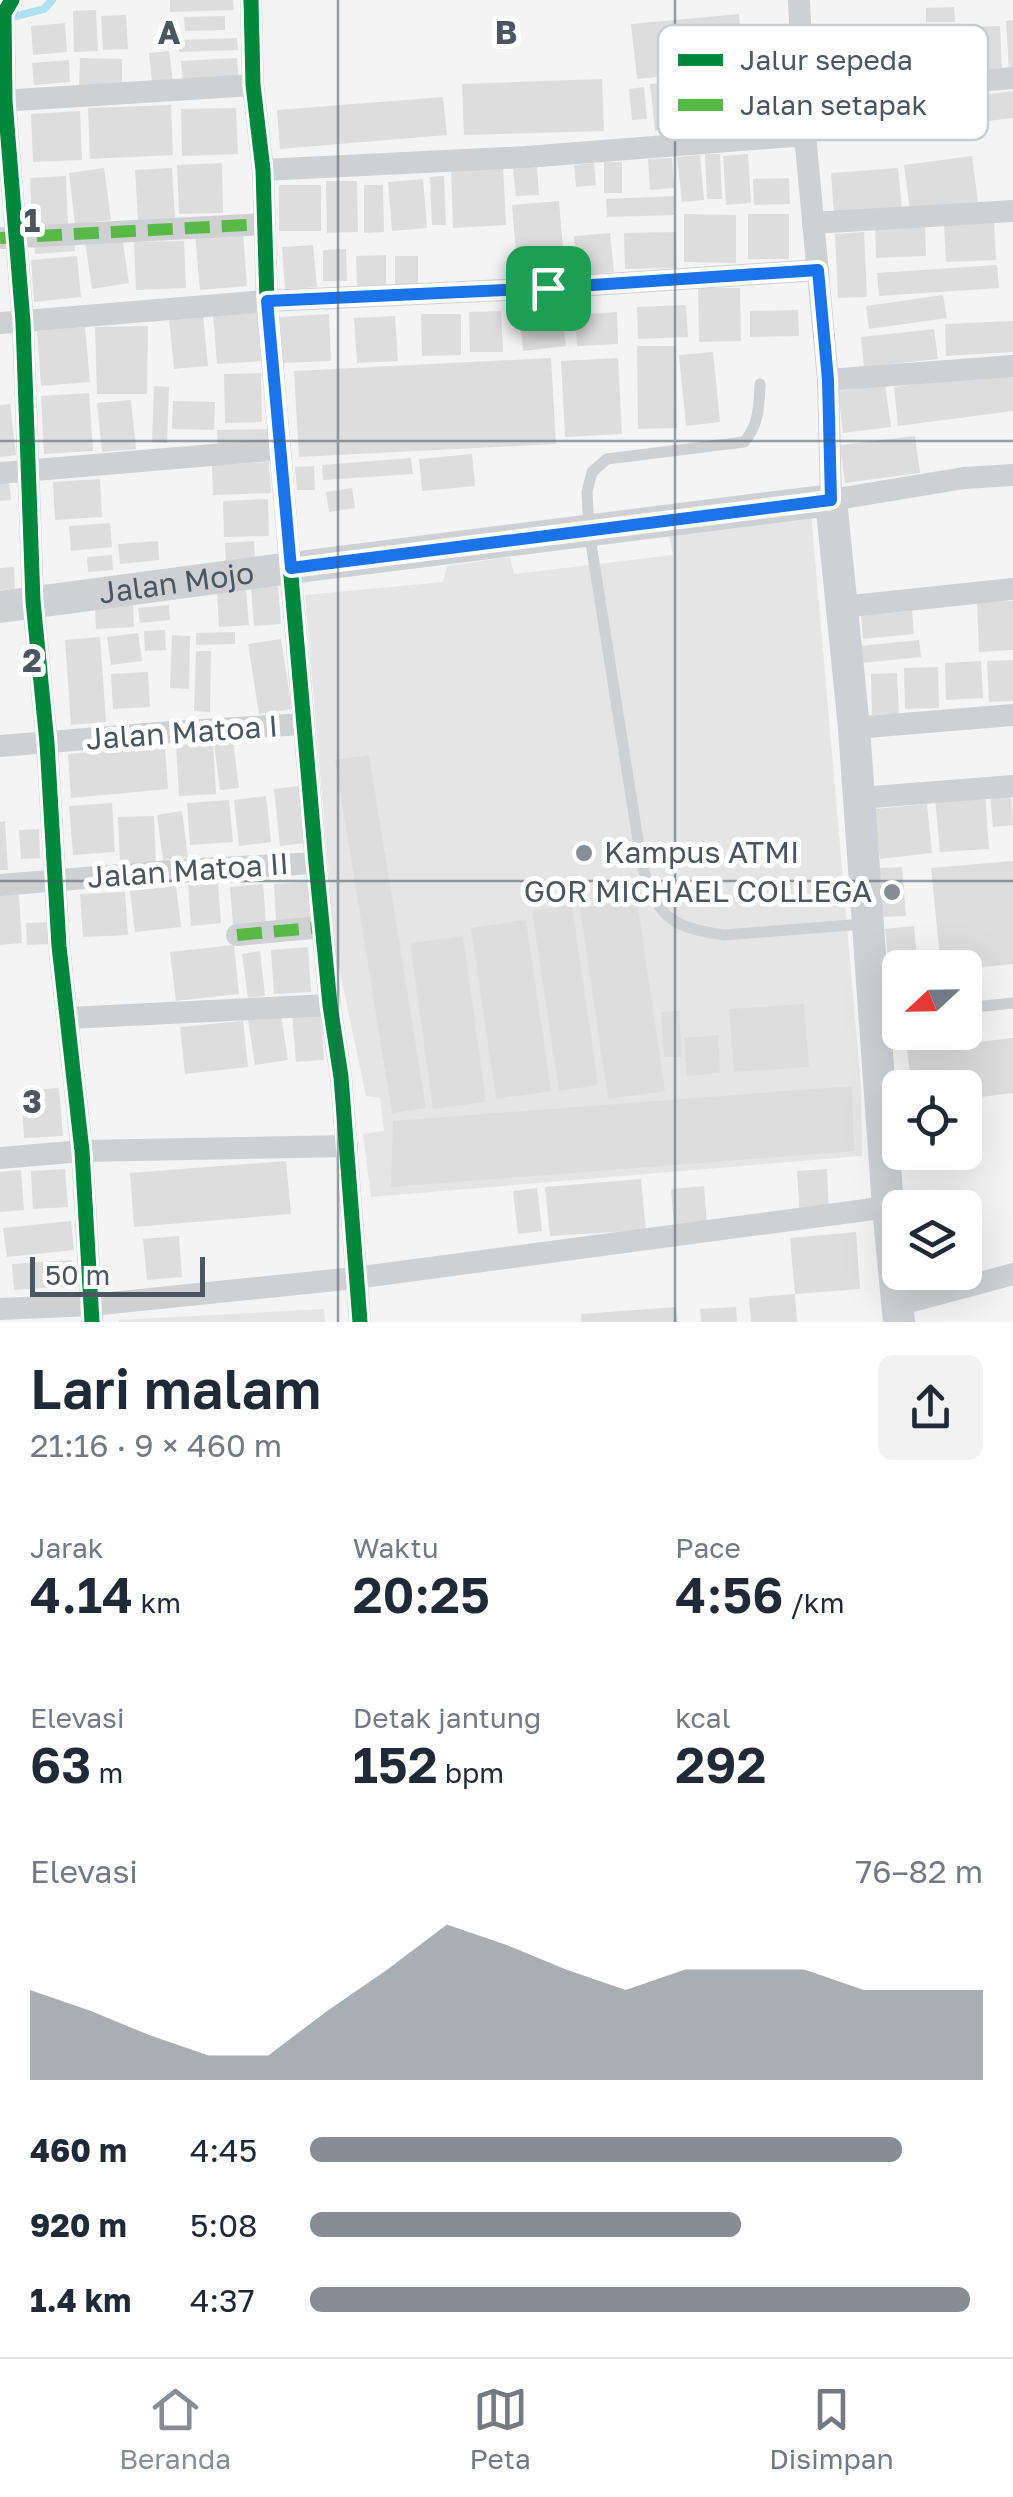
<!DOCTYPE html>
<html lang="id">
<head>
<meta charset="utf-8">
<style>
  :root { --surface:#fff; --page:#f2f2f3; --text:#1f2937; --muted:#747a83; --line:#e0e1e3; --accent:#868d94 }
  body { margin:0; font-family:"Golos Text",sans-serif; background:var(--page); color:var(--text); height:100vh; display:flex; flex-direction:column; font-size:38px; white-space:nowrap }
  * { box-sizing:border-box; margin:0 }
  p { font-size:32px; color:var(--muted) }
  .icon { flex:none; width:55px; height:55px; fill:none; stroke:currentColor; stroke-width:2; stroke-linecap:round; stroke-linejoin:round }
  .map { position:relative; height:1322px; overflow:hidden }
  .drawer { display:flex; flex-direction:column; background:var(--surface); flex:1 }
  .drawer>* { flex:none }
  .needle { width:65px; rotate:248deg }
  .buttons { position:absolute; left:882px; top:950px; display:grid; gap:20px }
  .buttons a { display:grid; place-items:center; width:100px; height:100px; border-radius:15px; background:var(--surface); box-shadow:0 10px 40px #0002; font-size:50px }
  .scale { position:absolute; left:30px; bottom:25px; width:175px; box-sizing:border-box; padding-left:10px; border:5px solid #4a5661; border-top:0; font-size:28px; line-height:35px; white-space:nowrap; color:#4a5661; -webkit-text-stroke:8px #fff; paint-order:stroke }
  .pin { position:absolute; display:grid; place-items:center; width:85px; height:85px; color:#fff; margin:-42px; border-radius:20px; box-shadow:0 5px 15px #0006 }
  .round { display:grid; place-items:center; flex:none; width:105px; height:105px; border-radius:15px; background:var(--page) }
  .summary { display:flex; align-items:center; justify-content:space-between; height:170px; padding:0 30px }
  h1 { font-size:55px; font-weight:600; line-height:75px }
  .metrics { display:grid; grid-template-columns:repeat(3,1fr); gap:15px; height:170px; padding:10px 30px }
  .metrics div { display:grid; align-content:center }
  .metrics b { font-size:50px; font-weight:600 }
  .metrics small { font-size:28px; font-weight:400 }
  .metrics p { font-size:28px }
  .chart { height:280px; padding:20px 30px }
  .chart p { display:flex; justify-content:space-between }
  .chart svg { width:100%; height:180px; margin-top:10px; fill:var(--accent); opacity:.7 }
  ul { padding:0 30px; list-style:none; font-size:32px }
  li { display:grid; grid-template-columns:160px 120px 1fr; align-items:center; height:75px }
  li i { height:25px; border-radius:12px; background:var(--accent) }
  .menu { display:flex; justify-content:space-around; align-items:center; height:140px; border-top:2px solid var(--line); background:var(--surface); font-size:28px; color:var(--muted) }
  .menu a { display:grid; justify-items:center; gap:5px }
  .menu .current { color:var(--accent) }
  .map>svg:first-child { display:block }
  .education { fill:#e6e5e6 }
  .lines { fill:none; stroke-linecap:round; stroke-linejoin:round }
  .stream { stroke:#aee2f0; stroke-width:8 }
  .building { fill:#ddddde }
  .lane { stroke:#ced0d2; stroke-width:11 }
  .street { stroke:#ced0d2; stroke-width:22 }
  .secondary { stroke:#ced0d4; stroke-width:32 }
  .quiet { stroke:#58b947; stroke-width:12; stroke-dasharray:25 12; stroke-linecap:butt }
  .cycleway-casing { stroke:#fff; stroke-width:21 }
  .cycleway { stroke:#00873e; stroke-width:15 }
  .route-casing { stroke:#fff; stroke-width:20 }
  .route { stroke:#1a73e8; stroke-width:12 }
  .grid { fill:none; stroke:#4a5661; stroke-width:2.5; stroke-opacity:0.55 }
  .poi-dot { fill:#868d94; stroke:#fff; stroke-width:4 }
  .labels { text-anchor:middle; stroke-width:10; stroke-linejoin:round; paint-order:stroke }
  .street-label { font-size:30px; fill:#4a5661; stroke:#fff }
  .poi-label { font-size:30px; fill:#4a5661; stroke:#fff; text-anchor:start }
  .key { fill:#fff; stroke:#c9ccd0; stroke-width:2.5 }
  .key-label { font-size:28px; fill:#4a5661 }
  .grid-label { font-size:32px; text-anchor:middle; font-weight:bold; fill:#4a5661; stroke:#fff; stroke-width:10; stroke-linejoin:round; paint-order:stroke }
</style>
</head>
<body>
<div class="map">
<svg width="1013" height="1322" viewBox="0 0 1013 1322">
  <rect width="100%" height="100%" fill="#f4f4f4"/>
  <!-- education -->
  <g class="education">
    <polygon points="811,512 861,1087 862,1156 371,1197 363,1134 384,1131 380,1098 366,1096 335,949 305,595 443,582 447,566 510,557 514,574 673,555 668,530"/>
    <polygon points="324,1309 325,1322 119,1322 119,1320"/>
  </g>
  <g class="lines">
    <!-- stream -->
    <polyline class="stream" points="13,17 44,9 52,0"/>
  </g>
  <!-- building -->
  <g class="building">
    <polygon points="170,0 233,0 234,10 170,12"/>
    <polygon points="954,7 955,22 926,22 926,8"/>
    <polygon points="96,10 98,51 74,52 73,11"/>
    <polygon points="739,14 744,68 637,79 631,24"/>
    <polygon points="126,15 128,49 103,50 101,16"/>
    <polygon points="225,16 225,30 185,31 184,17"/>
    <polygon points="1013,20 1013,70 1009,70 1006,21"/>
    <polygon points="65,23 67,52 33,55 31,26"/>
    <polygon points="1000,26 1002,72 932,74 930,28"/>
    <polygon points="237,38 238,50 179,52 179,40"/>
    <polygon points="169,51 173,81 152,83 149,53"/>
    <polygon points="80,58 122,59 122,87 79,87"/>
    <polygon points="237,58 239,81 183,84 181,61"/>
    <polygon points="69,60 70,82 34,85 32,63"/>
    <polygon points="744,74 752,137 712,141 710,125 655,131 650,84"/>
    <polygon points="602,79 604,131 464,135 462,84"/>
    <polygon points="644,87 647,119 632,120 629,89"/>
    <polygon points="1013,91 1013,118 937,127 934,102"/>
    <polygon points="443,97 447,135 280,149 277,110"/>
    <polygon points="171,105 173,155 90,159 88,108"/>
    <polygon points="236,108 238,154 182,156 181,109"/>
    <polygon points="80,111 82,160 33,162 31,114"/>
    <polygon points="705,154 720,154 722,199 707,199"/>
    <polygon points="748,154 751,203 726,205 723,156"/>
    <polygon points="700,155 704,200 682,202 677,157"/>
    <polygon points="972,156 978,202 910,211 904,165"/>
    <polygon points="672,158 674,188 650,190 648,159"/>
    <rect x="604" y="162" width="18" height="31"/>
    <polygon points="222,163 223,213 179,214 177,165"/>
    <polygon points="594,163 596,185 576,187 574,165"/>
    <polygon points="503,166 506,225 453,228 451,168"/>
    <polygon points="537,167 539,195 516,196 513,169"/>
    <polygon points="104,168 111,220 75,224 69,173"/>
    <polygon points="172,168 175,218 138,220 135,170"/>
    <polygon points="898,168 902,209 834,214 831,173"/>
    <polygon points="66,176 68,225 32,226 30,178"/>
    <polygon points="444,176 446,225 432,225 430,177"/>
    <polygon points="789,178 790,204 754,205 753,179"/>
    <polygon points="423,179 427,228 392,231 388,182"/>
    <polygon points="326,181 357,181 358,232 327,233"/>
    <rect x="279" y="185" width="42" height="46"/>
    <polygon points="364,185 383,185 384,232 364,233"/>
    <polygon points="674,196 674,215 607,217 606,199"/>
    <polygon points="559,201 563,249 516,253 512,205"/>
    <polygon points="684,214 736,215 736,263 684,262"/>
    <rect x="748" y="214" width="41" height="45"/>
    <polygon points="925,221 926,256 876,258 875,223"/>
    <polygon points="994,221 996,260 946,262 944,224"/>
    <polygon points="243,232 247,286 200,290 195,235"/>
    <polygon points="676,232 677,268 625,269 624,233"/>
    <polygon points="864,232 867,297 838,298 835,234"/>
    <polygon points="610,233 614,272 578,275 574,236"/>
    <polygon points="122,236 129,283 92,289 85,242"/>
    <polygon points="74,238 75,251 35,254 34,241"/>
    <polygon points="184,241 186,288 136,290 134,242"/>
    <polygon points="313,245 317,287 285,290 282,247"/>
    <polygon points="346,249 347,281 323,281 323,250"/>
    <polygon points="386,255 386,288 357,288 356,256"/>
    <polygon points="77,256 81,297 34,302 31,260"/>
    <rect x="395" y="256" width="23" height="29"/>
    <polygon points="997,265 999,288 879,296 877,273"/>
    <polygon points="698,288 740,288 741,341 699,342"/>
    <polygon points="943,295 947,318 869,329 866,306"/>
    <polygon points="686,305 688,337 638,339 637,307"/>
    <polygon points="798,310 799,336 750,337 750,311"/>
    <polygon points="259,311 262,361 217,364 213,314"/>
    <polygon points="501,311 503,352 470,352 469,312"/>
    <polygon points="617,312 618,344 577,346 575,315"/>
    <polygon points="562,313 566,346 523,351 520,317"/>
    <polygon points="329,314 331,361 281,363 279,317"/>
    <polygon points="421,314 461,314 461,355 422,356"/>
    <polygon points="203,316 208,366 174,369 169,319"/>
    <polygon points="395,316 398,361 357,363 354,318"/>
    <polygon points="1013,321 1013,352 946,356 945,324"/>
    <polygon points="148,326 147,394 97,394 95,327"/>
    <polygon points="85,327 90,382 41,386 37,331"/>
    <polygon points="934,329 938,359 864,367 861,337"/>
    <polygon points="637,346 676,346 677,428 638,429"/>
    <polygon points="713,352 720,422 686,426 679,355"/>
    <polygon points="551,358 556,444 299,457 294,371"/>
    <polygon points="618,358 622,434 565,437 561,361"/>
    <polygon points="1013,372 1013,411 898,426 894,387"/>
    <polygon points="261,373 262,422 225,423 224,374"/>
    <polygon points="885,385 891,427 843,433 838,391"/>
    <polygon points="154,386 169,387 167,443 152,442"/>
    <polygon points="89,393 93,451 44,454 41,396"/>
    <polygon points="131,400 136,449 102,452 97,403"/>
    <polygon points="173,401 215,402 214,430 172,429"/>
    <polygon points="10,404 16,455 0,457 0,405"/>
    <polygon points="269,429 270,444 218,445 217,430"/>
    <polygon points="915,436 920,473 845,483 840,445"/>
    <polygon points="472,454 475,486 422,491 419,459"/>
    <polygon points="411,458 413,474 323,480 322,465"/>
    <polygon points="269,462 271,493 213,495 212,465"/>
    <polygon points="314,466 315,490 297,490 295,467"/>
    <polygon points="100,479 102,517 55,520 53,482"/>
    <polygon points="0,481 9,481 11,500 0,501"/>
    <polygon points="352,488 355,508 329,512 326,492"/>
    <polygon points="268,499 269,536 224,537 223,501"/>
    <polygon points="110,523 112,547 71,551 69,526"/>
    <polygon points="158,541 159,560 120,564 118,544"/>
    <polygon points="254,541 255,561 226,562 225,543"/>
    <polygon points="112,555 113,570 88,572 87,557"/>
    <polygon points="14,567 15,589 0,590 0,568"/>
    <polygon points="278,586 281,624 254,626 251,588"/>
    <polygon points="246,590 249,625 219,627 217,592"/>
    <polygon points="1013,601 1013,650 979,652 977,602"/>
    <polygon points="133,605 134,627 96,629 95,608"/>
    <polygon points="169,605 170,620 140,623 138,608"/>
    <polygon points="912,611 914,634 863,639 861,616"/>
    <polygon points="165,630 166,650 145,651 144,631"/>
    <polygon points="235,632 235,644 196,645 196,633"/>
    <polygon points="138,633 142,661 111,665 107,637"/>
    <polygon points="172,635 190,636 189,689 170,688"/>
    <polygon points="100,637 106,722 71,725 65,640"/>
    <polygon points="281,639 292,709 259,714 248,644"/>
    <polygon points="919,640 921,657 861,663 859,646"/>
    <polygon points="196,651 211,651 210,712 194,711"/>
    <polygon points="1013,660 1013,701 989,702 987,661"/>
    <polygon points="981,661 983,698 946,700 945,663"/>
    <polygon points="938,667 939,708 905,709 904,668"/>
    <polygon points="148,672 150,707 113,709 111,674"/>
    <polygon points="897,673 899,714 872,715 871,674"/>
    <polygon points="233,741 239,788 220,790 214,743"/>
    <polygon points="213,743 216,794 179,796 176,745"/>
    <polygon points="165,746 168,789 71,798 68,754"/>
    <polygon points="369,755 426,1108 392,1113 335,760"/>
    <polygon points="299,786 306,843 280,846 274,789"/>
    <polygon points="1011,793 1013,825 993,827 990,794"/>
    <polygon points="985,794 989,849 940,852 935,798"/>
    <polygon points="266,796 271,842 239,846 234,800"/>
    <polygon points="229,800 233,842 190,845 187,803"/>
    <polygon points="112,803 115,852 73,855 69,806"/>
    <polygon points="927,804 932,853 880,859 874,809"/>
    <polygon points="182,811 188,857 163,860 157,815"/>
    <polygon points="154,816 156,862 120,864 118,817"/>
    <polygon points="5,821 8,870 0,870 0,822"/>
    <polygon points="39,829 40,858 21,859 19,830"/>
    <polygon points="1013,861 1013,964 965,969 941,968 931,868"/>
    <polygon points="902,867 906,916 882,917 879,868"/>
    <polygon points="308,882 310,921 276,923 274,884"/>
    <polygon points="218,883 221,923 191,926 188,885"/>
    <polygon points="263,884 266,922 233,925 230,887"/>
    <polygon points="176,886 181,927 135,932 130,891"/>
    <polygon points="125,892 128,935 83,937 80,894"/>
    <polygon points="19,894 22,943 0,945 0,895"/>
    <polygon points="637,900 665,1091 608,1099 580,908"/>
    <polygon points="572,905 598,1085 559,1091 532,911"/>
    <polygon points="526,920 551,1091 496,1099 471,928"/>
    <polygon points="49,922 51,944 27,945 26,923"/>
    <polygon points="914,926 918,968 900,968 900,978 890,978 885,929"/>
    <polygon points="463,936 486,1102 433,1109 410,943"/>
    <polygon points="234,945 239,994 176,1001 170,952"/>
    <polygon points="308,947 311,992 274,994 271,950"/>
    <polygon points="260,951 265,996 248,998 242,954"/>
    <polygon points="804,1004 809,1067 734,1072 729,1009"/>
    <polygon points="679,1011 682,1057 664,1057 661,1012"/>
    <polygon points="321,1012 324,1060 296,1062 292,1014"/>
    <polygon points="281,1015 288,1060 255,1065 248,1020"/>
    <polygon points="243,1021 248,1067 185,1074 180,1027"/>
    <polygon points="718,1035 720,1073 687,1076 684,1038"/>
    <polygon points="1013,1038 1013,1093 965,1099 965,1088 912,1088 907,1050"/>
    <polygon points="852,1086 854,1151 391,1187 393,1121"/>
    <polygon points="59,1088 63,1136 24,1138 21,1091"/>
    <polygon points="286,1161 291,1214 134,1227 130,1173"/>
    <polygon points="65,1169 68,1207 33,1209 31,1171"/>
    <polygon points="827,1169 829,1214 800,1216 797,1171"/>
    <polygon points="21,1170 24,1210 0,1212 0,1172"/>
    <polygon points="641,1179 646,1230 550,1236 545,1187"/>
    <polygon points="704,1186 707,1225 674,1228 671,1189"/>
    <polygon points="537,1188 542,1231 518,1234 513,1191"/>
    <polygon points="71,1221 74,1250 7,1257 3,1228"/>
    <polygon points="856,1232 860,1289 795,1294 797,1322 751,1322 749,1298 795,1294 790,1238"/>
    <polygon points="179,1236 182,1277 147,1280 143,1239"/>
    <polygon points="72,1260 74,1286 14,1290 12,1264"/>
    <polygon points="676,1307 678,1322 582,1322 581,1314"/>
    <polygon points="736,1307 737,1322 701,1322 700,1309"/>
  </g>
  <g class="lines">
    <!-- lane -->
    <g class="lane">
      <path d="M760 384C759 406 759 425 744 442L607 459 592 472 587 492 589 531 642 865C658 917 669 927 724 935L864 924"/>
      <polyline points="965,1008 1013,1003"/>
    </g>
    <!-- street -->
    <g class="street">
      <polyline points="12,0 4,13 5,101 23,322 33,601 47,743 59,946 82,1151 92,1322"/>
      <polyline points="251,0 253,85 263,170 267,301 316,863 330,1005 341,1077 360,1322"/>
      <polyline points="799,0 805,135 828,380 831,500 964,478 1013,475"/>
      <polyline points="804,96 1013,78"/>
      <polyline points="0,101 253,85"/>
      <polyline points="263,170 526,157 805,135"/>
      <polyline points="813,223 1013,211"/>
      <polyline points="3,238 265,224"/>
      <polyline points="0,323 267,301 548,288 818,270"/>
      <polyline points="828,380 1013,366"/>
      <polyline points="0,473 271,450"/>
      <polyline points="842,607 1013,589"/>
      <polyline points="854,728 1013,715"/>
      <polyline points="0,746 171,732 304,724"/>
      <polyline points="860,798 1013,786"/>
      <polyline points="0,885 181,870 316,863"/>
      <polyline points="237,935 322,927"/>
      <polyline points="68,1018 330,1005"/>
      <polyline points="0,1158 82,1151 347,1146"/>
      <polyline points="898,1305 1013,1274"/>
      <polyline points="0,1309 91,1305 355,1278 888,1207"/>
    </g>
    <!-- secondary -->
    <path class="secondary" id="s1" d="M0 607 291 568 831 500 854 728 888 1207 899 1322"/>
    <!-- quiet -->
    <g class="quiet">
      <polyline points="0,238 265,224"/>
      <polyline points="237,935 322,927"/>
    </g>
    <defs>
      <g id="cycleway">
        <polyline points="12,0 4,13 5,101 23,322 33,601 47,743 59,946 82,1151 92,1322"/>
        <polyline points="251,0 253,85 263,170 267,301 316,863 330,1005 341,1077 360,1322"/>
      </g>
    </defs>
    <!-- cycleway casing -->
    <use href="#cycleway" class="cycleway-casing"/>
    <!-- cycleway -->
    <use href="#cycleway" class="cycleway"/>
  </g>
  <g class="lines">
    <defs>
      <polygon id="route" points="818,270 828,380 831,500 291,568 267,301 548,288"/>
    </defs>
    <!-- route casing -->
    <use href="#route" class="route-casing"/>
    <!-- route -->
    <use href="#route" class="route"/>
  </g>
  <!-- grid -->
  <path class="grid" d="M338 0V1322M675 0V1322M0 441H1013M0 881H1013"/>
  <!-- markers -->
  <g class="poi-dot">
    <circle cx="584" cy="853" r="10"/>
    <circle cx="892" cy="892" r="10"/>
  </g>
  <g class="labels">
    <!-- street labels -->
    <g class="street-label">
      <text dy="10" stroke="none"><textPath href="#s1" startOffset="178">Jalan Mojo</textPath></text>
      <text transform="translate(182 733) rotate(-4)" y="10">Jalan Matoa I</text>
      <text transform="translate(188 871) rotate(-4)" y="10">Jalan Matoa II</text>
    </g>
    <!-- poi labels -->
    <g class="poi-label">
      <text x="604" y="863">Kampus ATMI</text>
      <text x="872" y="902" text-anchor="end">GOR MICHAEL COLLEGA</text>
    </g>
  </g>
  <!-- legend -->
  <rect x="658" y="25" width="330" height="115" rx="15" class="key"/>
  <rect x="678" y="54" width="45" height="12" fill="#00873e"/>
  <rect x="678" y="99" width="45" height="12" fill="#58b947"/>
  <g class="key-label">
    <text x="740" y="70">Jalur sepeda</text>
    <text x="740" y="115">Jalan setapak</text>
  </g>
  <g class="grid-label">
    <text x="169" y="44">A</text>
    <text x="506" y="44">B</text>
    <text x="32" y="232">1</text>
    <text x="32" y="672">2</text>
    <text x="32" y="1113">3</text>
  </g>
</svg>
<div class="buttons">
<a><svg class="needle" viewBox="-14 -14 28 28"><path d="M0-13l5 13h-10z" fill="#e53935"/><path d="M0 13l5-13h-10z" fill="#747a83"/></svg></a>
<a><svg class="icon" aria-label="locate" viewBox="0 0 24 24"><circle cx="12" cy="12" r="6"/><path d="M12 2v4M12 18v4M2 12h4M18 12h4"/></svg></a>
<a><svg class="icon" aria-label="layers" viewBox="0 0 24 24"><path d="M12 4l9 5-9 5-9-5zM3 14l9 5 9-5"/></svg></a>
</div>
<div class="scale">50 m</div>
<div class="pin" style="left:548px;top:288px;background:#1e9e55"><svg class="icon" aria-label="arrive" viewBox="0 0 24 24"><path d="M6 21V4h12l-3 4 3 4H6"/></svg></div>
</div>
<section class="drawer">
<div class="summary"><div><h1>Lari malam</h1><p>21:16 · 9 × 460 m</p></div><a class="round"><svg class="icon" aria-label="share" viewBox="0 0 24 24"><path d="M12 15V3M7 8l5-5 5 5M5 13v7h14v-7"/></svg></a></div>
<div class="metrics">
<div><p>Jarak</p><b>4.14<small> km</small></b></div>
<div><p>Waktu</p><b>20:25</b></div>
<div><p>Pace</p><b>4:56<small> /km</small></b></div>
</div>
<div class="metrics">
<div><p>Elevasi</p><b>63<small> m</small></b></div>
<div><p>Detak jantung</p><b>152<small> bpm</small></b></div>
<div><p>kcal</p><b>292</b></div>
</div>
<div class="chart"><p><span>Elevasi</span>76–82 m</p>
<svg viewBox="0 0 160 44" preserveAspectRatio="none"><path d="M0 44V22L10 27L20 33L30 38L40 38L50 27L60 17L70 6L80 11L90 17L100 22L110 17L120 17L130 17L140 22L150 22L160 22V44z"/></svg>
</div>
<ul>
<li><b>460 m</b>4:45<i style="width:88%"></i></li>
<li><b>920 m</b>5:08<i style="width:64%"></i></li>
<li><b>1.4 km</b>4:37<i style="width:98%"></i></li>
</ul>
</section>
<nav class="menu">
<a class="current"><svg class="icon" aria-label="home" viewBox="0 0 24 24"><path d="M3 11l9-7 9 7M6 9v11h12V9"/></svg>Beranda</a>
<a><svg class="icon" aria-label="map" viewBox="0 0 24 24"><path d="M3 6l6-2 6 2 6-2v14l-6 2-6-2-6 2zM9 4v14M15 6v14"/></svg>Peta</a>
<a><svg class="icon" aria-label="saved" viewBox="0 0 24 24"><path d="M7 4h10v16l-5-4-5 4z"/></svg>Disimpan</a>
</nav>
</body>
</html>
